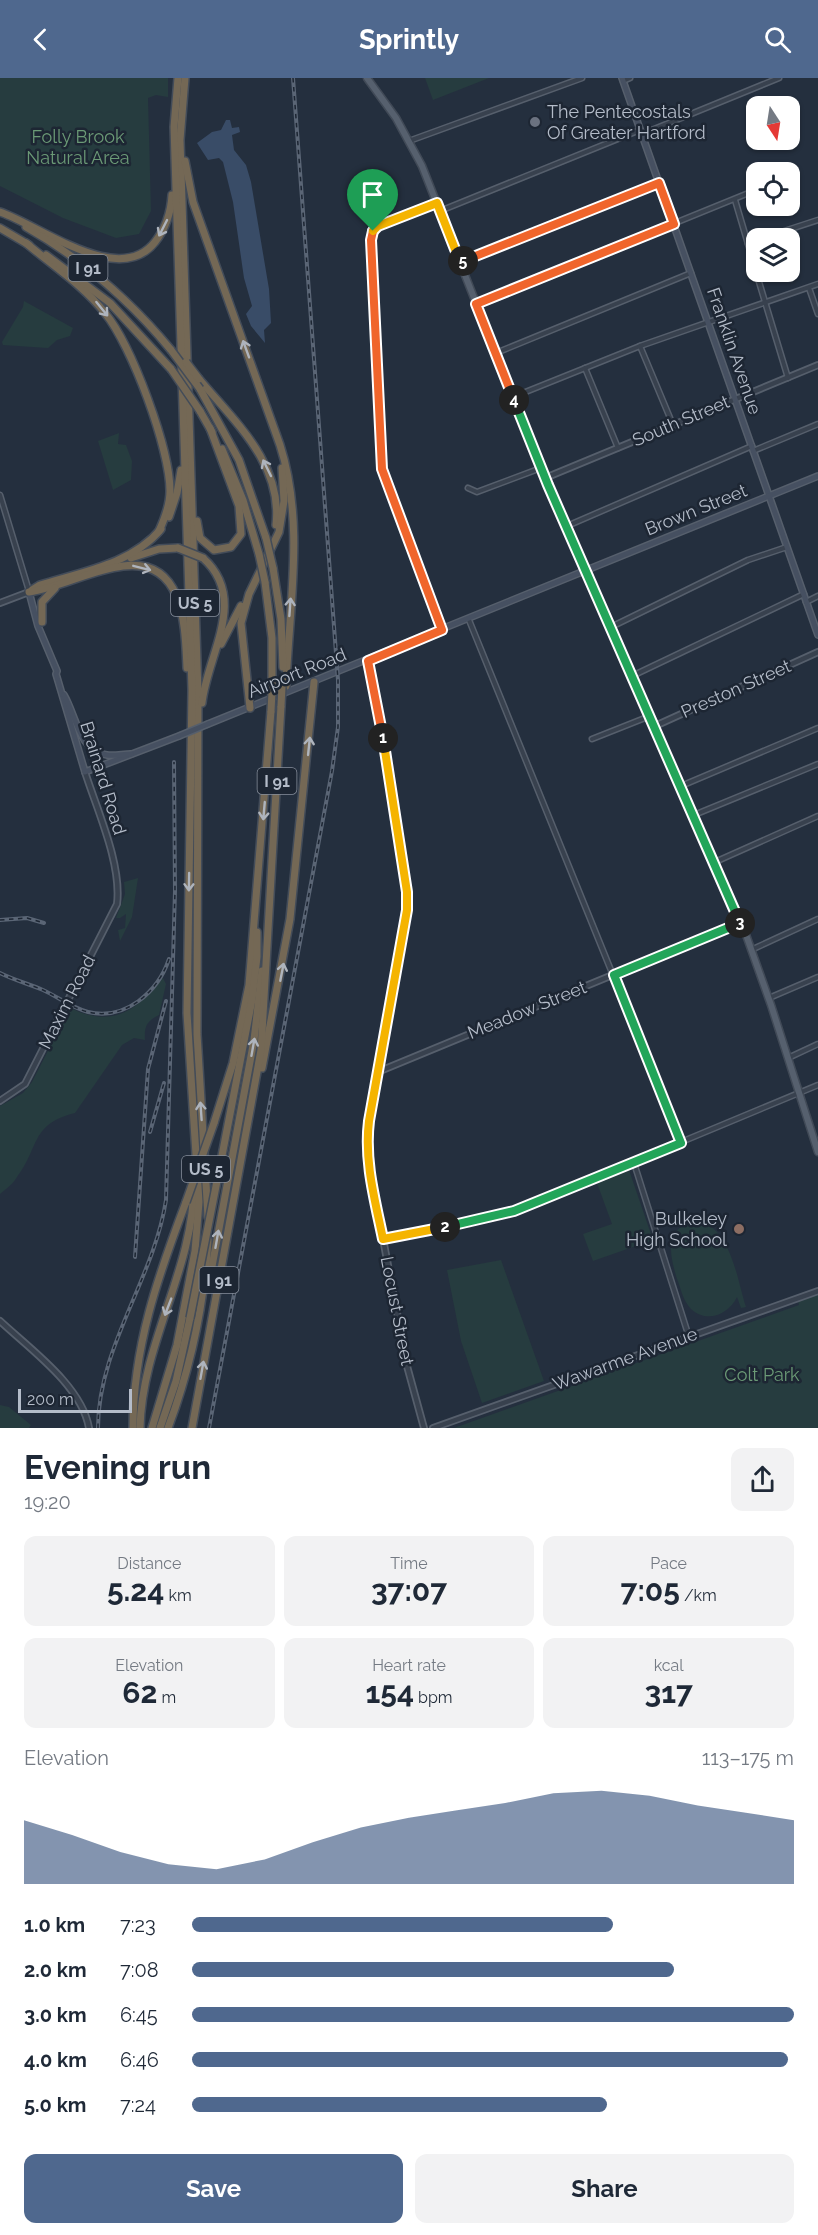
<!DOCTYPE html>
<html lang="en">
<head>
<meta charset="utf-8">
<style>
  :root { --surface:#fff; --page:#f2f2f3; --text:#1f2937; --muted:#747a83; --accent:#4f688e }
  body { margin:0; font-family:Raleway,sans-serif; background:var(--page); color:var(--text); height:100vh; display:flex; flex-direction:column; font-size:22px; white-space:nowrap }
  * { box-sizing:border-box; margin:0 }
  p { font-size:20px; color:var(--muted) }
  .icon { flex:none; width:33px; height:33px; fill:none; stroke:currentColor; stroke-width:2; stroke-linecap:round; stroke-linejoin:round }
  .map { position:relative; height:1350px; overflow:hidden }
  .side { display:flex; flex-direction:column; background:var(--surface); flex:1 }
  .side>* { flex:none }
  .needle { width:39px; rotate:168deg }
  .controls { position:absolute; left:746px; top:18px; display:grid; gap:12px }
  .controls a { display:grid; place-items:center; width:54px; height:54px; border-radius:12px; background:var(--surface); box-shadow:0 2px 4px #0004; font-size:30px }
  .scale { position:absolute; left:18px; bottom:15px; width:114px; box-sizing:border-box; padding-left:6px; border:3px solid #b4bcc9; border-top:0; font-size:16px; line-height:21px; white-space:nowrap; color:#b4bcc9; -webkit-text-stroke:4px #1d2633; paint-order:stroke }
  .pin { position:absolute; display:grid; place-items:center; width:51px; height:51px; color:#fff; margin:-62px -26px; border-radius:50% 50% 50% 0; rotate:-45deg; box-shadow:0 0 6px #0007 }
  .pin .icon { rotate:45deg }
  .km { position:absolute; width:30px; height:30px; margin:-15px; border-radius:50%; background:#222; color:#fff; font-size:16px; line-height:30px; text-align:center }
  .round { display:grid; place-items:center; flex:none; width:63px; height:63px; border-radius:12px; background:var(--page) }
  .summary { display:flex; align-items:center; justify-content:space-between; height:102px; padding:0 24px }
  h1 { font-size:33px; font-weight:700; line-height:45px }
  .stats { display:grid; grid-template-columns:repeat(3,1fr); gap:9px; height:102px; padding:6px 24px }
  .stats div { display:grid; align-content:center; border-radius:12px; background:var(--page); text-align:center }
  .stats b { font-size:30px; font-weight:700 }
  .stats small { font-size:16px; font-weight:400 }
  .stats p { font-size:16px }
  .chart { height:168px; padding:12px 24px }
  .chart p { display:flex; justify-content:space-between }
  .chart svg { width:100%; height:108px; margin-top:6px; fill:var(--accent); opacity:.7 }
  .action { display:flex; gap:12px; margin-top:auto; padding:12px 24px }
  .action a { flex:1; height:69px; border-radius:12px; background:var(--accent); color:#fff; font-size:24px; font-weight:700; line-height:69px; text-align:center }
  .action a+a { background:var(--page); color:var(--text) }
  ul { padding:0 24px; list-style:none; font-size:20px }
  li { display:grid; grid-template-columns:96px 72px 1fr; align-items:center; height:45px }
  li i { height:15px; border-radius:8px; background:var(--accent) }
  header { display:flex; justify-content:space-between; align-items:center; height:78px; padding:0 24px; background:var(--accent); color:#fff; font-size:27px; font-weight:700 }
  .map>svg:first-child { display:block }
  .green { fill:#263c3f }
  .water { fill:#394c67 }
  .lines { fill:none; stroke-linecap:round; stroke-linejoin:round }
  .minor-casing { stroke:#565f6c; stroke-width:7 }
  .tertiary-casing { stroke:#565f6c; stroke-width:8 }
  .secondary-casing { stroke:#565f6c; stroke-width:8 }
  .primary-casing { stroke:#414a57; stroke-width:9 }
  .motorway-casing { stroke:#434c59; stroke-width:10 }
  .minor { stroke:#38414e; stroke-width:4 }
  .tertiary { stroke:#38414e; stroke-width:4.5 }
  .secondary { stroke:#465061; stroke-width:5 }
  .primary { stroke:#56606e; stroke-width:6 }
  .motorway { stroke:#746855; stroke-width:7 }
  .rail-casing { stroke:#5a6575; stroke-width:4 }
  .rail { stroke:#1d2633; stroke-width:1.5; stroke-dasharray:4.5; stroke-linecap:butt }
  .secondary-bridge-casing { stroke:#565f6c; stroke-width:8; stroke-linecap:butt }
  .motorway-bridge-casing { stroke:#434c59; stroke-width:10; stroke-linecap:butt }
  .secondary-bridge { stroke:#465061; stroke-width:5 }
  .motorway-bridge { stroke:#746855; stroke-width:7 }
  .oneway { stroke:#aeb4bd }
  .split-1-casing { stroke:#fff; stroke-width:12 }
  .split-2-casing { stroke:#fff; stroke-width:12 }
  .split-3-casing { stroke:#fff; stroke-width:12 }
  .split-4-casing { stroke:#fff; stroke-width:12 }
  .split-5-casing { stroke:#fff; stroke-width:12 }
  .split-6-casing { stroke:#fff; stroke-width:12 }
  .split-1 { stroke:#f0652b; stroke-width:8 }
  .split-2 { stroke:#f5b400; stroke-width:8 }
  .split-3 { stroke:#22a559; stroke-width:8 }
  .split-4 { stroke:#22a559; stroke-width:8 }
  .split-5 { stroke:#f0652b; stroke-width:8 }
  .split-6 { stroke:#f5b400; stroke-width:8 }
  .worship-dot { fill:#6b7280; stroke:#1d2633; stroke-width:2 }
  .education-dot { fill:#8d6e63; stroke:#1d2633; stroke-width:2 }
  .labels { text-anchor:middle; stroke-width:5; stroke-linejoin:round; paint-order:stroke }
  .shield { fill:#1d2633; stroke:#878f9c; stroke-width:1.5 }
  .shield-label { font-size:16px; font-weight:bold; fill:#b4bcc9 }
  .poi-label { font-size:18px; fill:#b4bcc9; stroke:#1d2633; text-anchor:start }
  .park-label { font-size:18px; fill:#6b9a76; stroke:#1d2633 }
  .street-label { font-size:18px; fill:#b4bcc9; stroke:#1d2633 }
</style>
</head>
<body>
<header><svg class="icon" aria-label="back" viewBox="0 0 24 24"><path d="M15 5l-7 7 7 7"/></svg>Sprintly<svg class="icon" aria-label="search" viewBox="0 0 24 24"><circle cx="10" cy="10" r="6"/><path d="M15 15l6 6"/></svg></header>
<div class="map">
<svg width="818" height="1350" viewBox="0 0 818 1350">
  <rect width="100%" height="100%" fill="#242f3e"/>
  <!-- green -->
  <g class="green">
    <polygon points="0,0 168,0 168,19 156,17 148,20 151,133 139,156 116,160 63,140 0,108"/>
    <polygon points="425,0 489,0 433,22"/>
    <polygon points="24,223 73,250 70,258 57,262 48,270 3,267 2,264 23,229"/>
    <polygon points="119,355 118,366 126,367 132,383 131,402 113,412 98,363"/>
    <polygon points="138,800 132,839 120,863 118,852 125,850 126,836 120,840 116,840 125,816 124,804"/>
    <path d="M163 900 166 906 159 937C147 943 144 948 145 962L134 960 122 967 75 1035C30 1046 40 1069 17 1099 13 1106 6 1111 0 1116V1028L23 1015 32 1004 70 930C114 950 134 934 163 900Z"/>
    <polygon points="629,1092 653,1162 593,1183 583,1156 612,1146 597,1105"/>
    <path d="M694 1144C730 1143 737 1202 746 1229L741 1230 737 1219C729 1236 707 1246 691 1231 683 1223 681 1211 677 1201 670 1178 663 1150 694 1144Z"/>
    <polygon points="501,1182 544,1303 482,1325 461,1263 447,1192"/>
    <polygon points="818,1216 818,1350 454,1350 799,1227 798,1223"/>
    <polygon points="0,1327 9,1329 31,1347 29,1350 0,1350"/>
  </g>
  <!-- water -->
  <polygon class="water" points="226,42 230,42 232,50 239,49 240,54 232,57 234,72 246,87 251,104 269,211 271,245 264,252 265,265 251,248 246,236 252,228 244,200 233,124 223,84 219,80 208,82 197,65 212,54 221,52"/>
  <g class="lines">
    <defs>
      <g id="minor">
        <polyline points="623,3 630,0"/>
        <polyline points="642,56 779,0"/>
        <polyline points="409,63 582,0"/>
        <polyline points="735,122 756,193"/>
        <polyline points="436,125 378,148 371,162 383,391 442,551"/>
        <polyline points="440,133 640,52"/>
        <polyline points="763,160 818,142"/>
        <polyline points="748,166 756,163"/>
        <polyline points="460,184 659,105"/>
        <polyline points="756,194 788,300"/>
        <polyline points="809,210 818,236"/>
        <polyline points="476,226 756,112"/>
        <polyline points="640,268 673,347"/>
        <polyline points="496,275 691,195"/>
        <polyline points="585,290 618,370"/>
        <polyline points="513,319 640,268 818,206"/>
        <polyline points="753,373 818,346"/>
        <polyline points="468,410 477,414 541,390"/>
        <polyline points="0,417 29,513"/>
        <polyline points="567,448 752,368"/>
        <polyline points="806,524 818,518"/>
        <polyline points="469,542 681,1065"/>
        <polyline points="611,549 748,482 787,469"/>
        <polyline points="632,598 804,516"/>
        <polyline points="592,661 650,638"/>
        <polyline points="681,708 818,650"/>
        <polyline points="694,737 818,686"/>
        <polyline points="715,784 818,738"/>
        <polyline points="751,872 818,841"/>
        <polyline points="769,920 818,899"/>
        <polyline points="788,980 818,966"/>
        <polyline points="634,1085 689,1259"/>
        <polyline points="383,1161 513,1134 818,1007"/>
      </g>
      <g id="tertiary">
        <polyline points="545,400 818,287"/>
        <polyline points="0,525 29,514"/>
        <polyline points="368,583 373,599 407,814 407,832 369,1043 367,1076 407,1288 424,1350"/>
        <polyline points="655,648 818,574"/>
        <polyline points="380,993 741,844"/>
        <path d="M0 1023 25 1006 117 826C122 786 97 732 85 694"/>
        <path d="M0 1243C30 1271 82 1308 89 1350"/>
        <polyline points="433,1350 818,1213"/>
      </g>
      <g id="secondary">
        <polyline points="622,0 818,557"/>
        <polyline points="29,514 38,548 57,593 56,596 85,694 179,658"/>
        <path d="M64 617C76 637 79 674 107 677 115 678 123 676 131 676"/>
        <polyline points="208,646 818,398"/>
      </g>
      <polyline id="primary" points="367,0 396,40 422,88 545,400 745,854 771,927 818,1074"/>
      <g id="motorway">
        <polyline points="185,0 180,62 198,615 197,956 208,1139"/>
        <path d="M185 83 193 124 280 367C305 445 289 528 286 608"/>
        <path d="M0 134C41 148 119 210 155 164 166 150 171 134 172 117"/>
        <path d="M26 149C82 181 130 222 171 272"/>
        <polyline points="0,150 29,167"/>
        <path d="M26 165C53 188 83 207 105 235 132 268 170 371 170 413 170 427 165 440 159 453"/>
        <polyline points="46,177 110,225 171,291"/>
        <path d="M199 301C235 344 283 386 276 447"/>
        <polyline points="200,311 239,382 266,460"/>
        <polyline points="200,333 212,354"/>
        <polyline points="222,371 243,422 259,476"/>
        <polyline points="169,439 177,415 181,392"/>
        <polyline points="197,443 200,460 214,472 231,469 241,456 239,428 210,350"/>
        <polyline points="131,480 159,471 178,470"/>
        <polyline points="273,490 281,541 283,589"/>
        <polyline points="265,504 272,560 272,614"/>
        <path d="M32 512 40 507C82 494 132 486 161 451"/>
        <path d="M29 514C61 509 91 492 123 488 185 480 185 549 187 590"/>
        <polyline points="42,544 42,524 55,510"/>
        <polyline points="221,566 241,528"/>
        <path d="M202 625C207 577 249 521 203 480"/>
        <polyline points="250,630 241,545 249,516 279,454 284,423 282,390"/>
        <polyline points="262,990 290,841 314,604"/>
        <polyline points="214,1045 233,985 249,907 271,633"/>
        <polyline points="220,1088 252,922 257,879 257,854"/>
        <polyline points="208,1210 254,962 262,893"/>
        <path d="M133 1350C133 1269 158 1198 186 1124"/>
        <path d="M140 1350C142 1263 194 1192 194 1105"/>
        <polyline points="152,1350 177,1267 195,1173 199,1124 187,935 192,612 174,49 178,0"/>
        <polyline points="160,1350 176,1303 190,1240"/>
        <path d="M168 1350C191 1289 204 1227 208 1162"/>
        <polyline points="192,1350 261,972 281,628"/>
      </g>
    </defs>
    <!-- minor casing -->
    <use href="#minor" class="minor-casing"/>
    <!-- tertiary casing -->
    <use href="#tertiary" class="tertiary-casing"/>
    <!-- secondary casing -->
    <use href="#secondary" class="secondary-casing"/>
    <!-- primary casing -->
    <use href="#primary" class="primary-casing"/>
    <!-- motorway casing -->
    <use href="#motorway" class="motorway-casing"/>
    <!-- minor -->
    <use href="#minor" class="minor"/>
    <!-- tertiary -->
    <use href="#tertiary" class="tertiary"/>
    <!-- secondary -->
    <use href="#secondary" class="secondary"/>
    <!-- primary -->
    <use href="#primary" class="primary"/>
    <!-- motorway -->
    <use href="#motorway" class="motorway"/>
    <defs>
      <g id="rail">
        <polyline points="0,842 27,840 44,845"/>
        <path d="M0 895C14 902 29 906 43 912 58 919 72 930 88 934 125 943 158 914 169 881"/>
        <polyline points="150,1054 164,1005"/>
        <polyline points="135,1179 148,991 166,923"/>
        <path d="M98 1350C98 1269 154 1201 166 1122L175 813 174 684"/>
        <polyline points="209,1350 332,693 338,649 338,602 293,0"/>
      </g>
    </defs>
    <!-- rail casing -->
    <use href="#rail" class="rail-casing"/>
    <!-- rail -->
    <use href="#rail" class="rail"/>
    <defs>
      <polyline id="secondary-bridge" points="179,658 208,646"/>
      <g id="motorway-bridge">
        <polyline points="171,272 200,311"/>
        <polyline points="186,284 199,301"/>
        <polyline points="171,291 200,333"/>
        <polyline points="266,460 273,490"/>
        <polyline points="178,470 203,480"/>
        <polyline points="259,476 265,504"/>
        <polyline points="281,628 282,609"/>
        <polyline points="271,633 272,614"/>
        <polyline points="186,1124 214,1045"/>
        <polyline points="190,1240 220,1088"/>
      </g>
    </defs>
    <!-- secondary-bridge casing -->
    <use href="#secondary-bridge" class="secondary-bridge-casing"/>
    <!-- motorway-bridge casing -->
    <use href="#motorway-bridge" class="motorway-bridge-casing"/>
    <!-- secondary-bridge -->
    <use href="#secondary-bridge" class="secondary-bridge"/>
    <!-- motorway-bridge -->
    <use href="#motorway-bridge" class="motorway-bridge"/>
  </g>
  <!-- one-way arrows -->
  <defs><path id="oneway-shaft" d="M-6 0H5M1.5-3L5.5 0L1.5 3" fill="none" stroke-width="1.6" stroke-linecap="round" stroke-linejoin="round" transform="scale(1.5)"/></defs>
  <g class="oneway">
    <use href="#oneway-shaft" transform="translate(163 150) rotate(117)"/>
    <use href="#oneway-shaft" transform="translate(102 231) rotate(51)"/>
    <use href="#oneway-shaft" transform="translate(246 271) rotate(-110)"/>
    <use href="#oneway-shaft" transform="translate(267 390) rotate(-116)"/>
    <use href="#oneway-shaft" transform="translate(142 490) rotate(14)"/>
    <use href="#oneway-shaft" transform="translate(290 529) rotate(-86)"/>
    <use href="#oneway-shaft" transform="translate(309 668) rotate(-84)"/>
    <use href="#oneway-shaft" transform="translate(264 733) rotate(95)"/>
    <use href="#oneway-shaft" transform="translate(189 804) rotate(91)"/>
    <use href="#oneway-shaft" transform="translate(282 894) rotate(-79)"/>
    <use href="#oneway-shaft" transform="translate(253 969) rotate(-80)"/>
    <use href="#oneway-shaft" transform="translate(201 1033) rotate(-94)"/>
    <use href="#oneway-shaft" transform="translate(217 1161) rotate(-80)"/>
    <use href="#oneway-shaft" transform="translate(168 1229) rotate(111)"/>
    <use href="#oneway-shaft" transform="translate(202 1292) rotate(-80)"/>
  </g>
  <g class="lines">
    <defs>
      <polyline id="split-1" points="373,153 371,162 382,391 442,552 368,583 383,660"/>
      <path id="split-2" d="M383 660 407 814V832L369 1043C364 1083 375 1122 383 1161L445 1149"/>
      <polyline id="split-3" points="445,1149 514,1133 681,1065 614,897 740,845"/>
      <polyline id="split-4" points="514,322 548,407 740,845"/>
      <polyline id="split-5" points="463,183 659,105 674,146 476,226 514,322"/>
      <polyline id="split-6" points="373,153 378,148 437,125 460,184 463,183"/>
    </defs>
    <!-- split-1 casing -->
    <use href="#split-1" class="split-1-casing"/>
    <!-- split-2 casing -->
    <use href="#split-2" class="split-2-casing"/>
    <!-- split-3 casing -->
    <use href="#split-3" class="split-3-casing"/>
    <!-- split-4 casing -->
    <use href="#split-4" class="split-4-casing"/>
    <!-- split-5 casing -->
    <use href="#split-5" class="split-5-casing"/>
    <!-- split-6 casing -->
    <use href="#split-6" class="split-6-casing"/>
    <!-- split-1 -->
    <use href="#split-1" class="split-1"/>
    <!-- split-2 -->
    <use href="#split-2" class="split-2"/>
    <!-- split-3 -->
    <use href="#split-3" class="split-3"/>
    <!-- split-4 -->
    <use href="#split-4" class="split-4"/>
    <!-- split-5 -->
    <use href="#split-5" class="split-5"/>
    <!-- split-6 -->
    <use href="#split-6" class="split-6"/>
  </g>
  <!-- markers -->
  <circle class="worship-dot" cx="535" cy="44" r="6"/>
  <circle class="education-dot" cx="739" cy="1151" r="6"/>
  <g class="labels">
    <!-- shield labels -->
    <g class="shield">
      <rect x="68.5" y="177" width="39" height="26" rx="4.5"/>
      <rect x="171" y="512" width="48" height="26" rx="4.5"/>
      <rect x="257.5" y="690" width="39" height="26" rx="4.5"/>
      <rect x="182" y="1078" width="48" height="26" rx="4.5"/>
      <rect x="199.5" y="1189" width="39" height="26" rx="4.5"/>
    </g>
    <g class="shield-label">
      <text x="88" y="196">I 91</text>
      <text x="195" y="531">US 5</text>
      <text x="277" y="709">I 91</text>
      <text x="206" y="1097">US 5</text>
      <text x="219" y="1208">I 91</text>
    </g>
    <!-- poi labels -->
    <g class="poi-label">
      <text x="547" y="40">The Pentecostals<tspan x="547" dy="21">Of Greater Hartford</tspan></text>
      <text x="727" y="1147" text-anchor="end">Bulkeley<tspan x="727" dy="21">High School</tspan></text>
    </g>
    <!-- park labels -->
    <g class="park-label">
      <text x="78" y="65">Folly Brook<tspan x="78" dy="21">Natural Area</tspan></text>
      <text x="762" y="1303">Colt Park</text>
    </g>
    <!-- street labels -->
    <g class="street-label">
      <text transform="translate(734 273) rotate(71)" y="6">Franklin Avenue</text>
      <text transform="translate(681 343) rotate(-23)" y="6">South Street</text>
      <text transform="translate(696 432) rotate(-22)" y="6">Brown Street</text>
      <text transform="translate(297 595) rotate(-22)" y="6">Airport Road</text>
      <text transform="translate(736 611) rotate(-24)" y="6">Preston Street</text>
      <text transform="translate(103 700) rotate(73)" y="6">Brainard Road</text>
      <text transform="translate(67 924) rotate(-63)" y="6">Maxim Road</text>
      <text transform="translate(527 932) rotate(-22)" y="6">Meadow Street</text>
      <text transform="translate(397 1233) rotate(79)" y="6">Locust Street</text>
      <text transform="translate(625 1281) rotate(-20)" y="6">Wawarme Avenue</text>
    </g>
  </g>
</svg>
<div class="controls">
<a><svg class="needle" viewBox="-14 -14 28 28"><path d="M0-13l5 13h-10z" fill="#e53935"/><path d="M0 13l5-13h-10z" fill="#747a83"/></svg></a>
<a><svg class="icon" aria-label="locate" viewBox="0 0 24 24"><circle cx="12" cy="12" r="6"/><path d="M12 2v4M12 18v4M2 12h4M18 12h4"/></svg></a>
<a><svg class="icon" aria-label="layers" viewBox="0 0 24 24"><path d="M12 4l9 5-9 5-9-5zM3 14l9 5 9-5"/></svg></a>
</div>
<div class="scale">200 m</div>
<div class="pin" style="left:373px;top:153px;background:#1e9e55"><svg class="icon" aria-label="arrive" viewBox="0 0 24 24"><path d="M6 21V4h12l-3 4 3 4H6"/></svg></div>
<b class="km" style="left:383px;top:660px">1</b>
<b class="km" style="left:445px;top:1149px">2</b>
<b class="km" style="left:740px;top:845px">3</b>
<b class="km" style="left:514px;top:322px">4</b>
<b class="km" style="left:463px;top:183px">5</b>
</div>
<section class="side">
<div class="summary"><div><h1>Evening run</h1><p>19:20</p></div><a class="round"><svg class="icon" aria-label="share" viewBox="0 0 24 24"><path d="M12 15V3M7 8l5-5 5 5M5 13v7h14v-7"/></svg></a></div>
<div class="stats">
<div><p>Distance</p><b>5.24<small> km</small></b></div>
<div><p>Time</p><b>37:07</b></div>
<div><p>Pace</p><b>7:05<small> /km</small></b></div>
</div>
<div class="stats">
<div><p>Elevation</p><b>62<small> m</small></b></div>
<div><p>Heart rate</p><b>154<small> bpm</small></b></div>
<div><p>kcal</p><b>317</b></div>
</div>
<div class="chart"><p><span>Elevation</span>113–175 m</p>
<svg viewBox="0 0 160 44" preserveAspectRatio="none"><path d="M0 44V18L10 24L20 31L30 36L40 38L50 34L60 27L70 21L80 17L90 14L100 11L110 7L120 6L130 8L140 12L150 15L160 18V44z"/></svg>
</div>
<ul>
<li><b>1.0 km</b>7:23<i style="width:70%"></i></li>
<li><b>2.0 km</b>7:08<i style="width:80%"></i></li>
<li><b>3.0 km</b>6:45<i style="width:100%"></i></li>
<li><b>4.0 km</b>6:46<i style="width:99%"></i></li>
<li><b>5.0 km</b>7:24<i style="width:69%"></i></li>
</ul>
<div class="action"><a>Save</a><a>Share</a></div>
</section>
</body>
</html>
